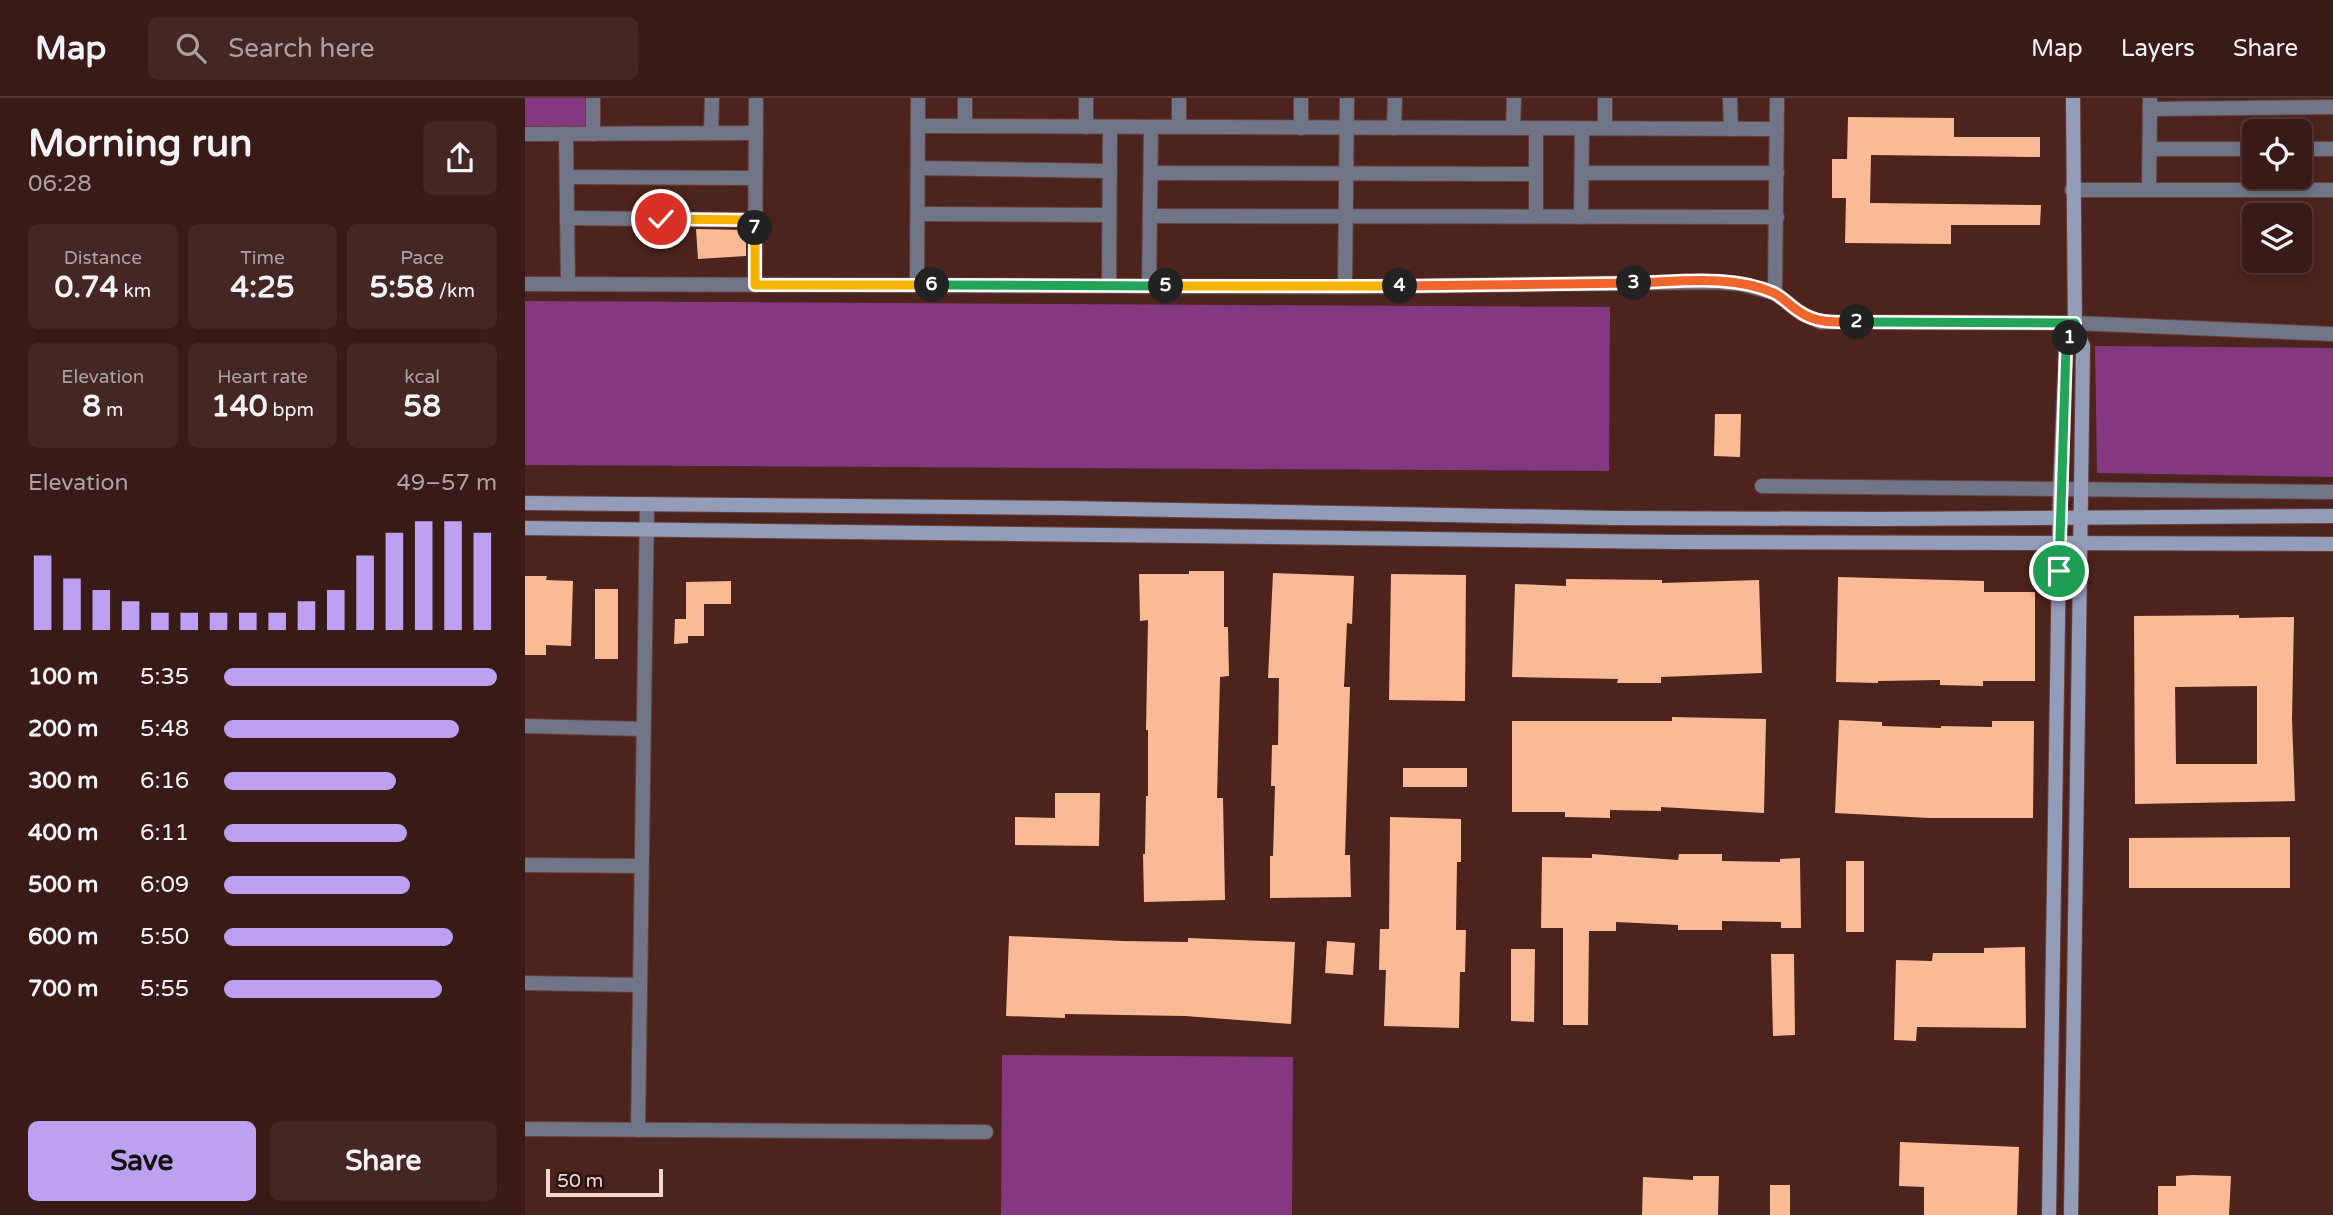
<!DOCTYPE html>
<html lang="en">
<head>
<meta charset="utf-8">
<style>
  :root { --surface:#391a16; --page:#442723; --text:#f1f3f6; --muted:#aba1a1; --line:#533835; --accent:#bca0f2 }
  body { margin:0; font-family:"Varela Round",sans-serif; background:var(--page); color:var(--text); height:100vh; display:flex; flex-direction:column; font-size:26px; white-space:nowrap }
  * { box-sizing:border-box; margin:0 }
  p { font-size:23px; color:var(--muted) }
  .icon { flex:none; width:38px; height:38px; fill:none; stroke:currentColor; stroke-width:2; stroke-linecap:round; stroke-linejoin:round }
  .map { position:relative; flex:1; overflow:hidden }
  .details { display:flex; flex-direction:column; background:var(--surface); width:525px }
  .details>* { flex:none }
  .fabs { position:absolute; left:1717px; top:21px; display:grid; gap:14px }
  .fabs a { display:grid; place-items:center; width:70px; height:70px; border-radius:10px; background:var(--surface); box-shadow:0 4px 10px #0003,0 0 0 2px var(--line); font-size:35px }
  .scale { position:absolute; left:21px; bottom:18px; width:117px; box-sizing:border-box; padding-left:7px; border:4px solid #f3d8d2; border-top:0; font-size:19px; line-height:24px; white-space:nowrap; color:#f3d8d2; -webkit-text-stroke:5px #261310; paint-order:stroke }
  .pin { position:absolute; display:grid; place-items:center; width:60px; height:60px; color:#fff; margin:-30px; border:4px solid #fff; border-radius:50%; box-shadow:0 2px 7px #0007 }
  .km { position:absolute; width:35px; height:35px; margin:-18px; border-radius:50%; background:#222; color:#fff; font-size:19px; line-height:35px; text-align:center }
  .round { display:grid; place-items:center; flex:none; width:74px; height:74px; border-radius:10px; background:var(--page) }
  .summary { display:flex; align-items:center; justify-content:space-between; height:119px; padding:0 28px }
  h1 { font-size:38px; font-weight:800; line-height:52px }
  .figures { display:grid; grid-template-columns:repeat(3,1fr); gap:10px; height:119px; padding:7px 28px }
  .figures div { display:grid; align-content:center; border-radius:10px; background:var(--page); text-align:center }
  .figures b { font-size:30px; font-weight:800 }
  .figures small { font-size:19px; font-weight:400 }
  .figures p { font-size:19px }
  .chart { height:196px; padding:14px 28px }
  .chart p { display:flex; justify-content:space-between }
  .chart svg { width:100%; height:126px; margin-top:7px; stroke:var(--accent); stroke-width:6 }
  .action { display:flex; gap:14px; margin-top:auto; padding:14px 28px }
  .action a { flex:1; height:80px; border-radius:10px; background:var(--accent); color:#111; font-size:28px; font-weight:800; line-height:80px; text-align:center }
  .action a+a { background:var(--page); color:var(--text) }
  ul { padding:0 28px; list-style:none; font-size:23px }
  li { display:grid; grid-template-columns:112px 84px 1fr; align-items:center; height:52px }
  li i { height:18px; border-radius:9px; background:var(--accent) }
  header { display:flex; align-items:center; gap:42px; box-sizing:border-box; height:98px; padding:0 35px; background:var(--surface); border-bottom:2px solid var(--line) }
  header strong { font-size:33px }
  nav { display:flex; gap:38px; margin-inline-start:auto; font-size:24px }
  .search { width:490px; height:63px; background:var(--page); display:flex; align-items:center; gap:18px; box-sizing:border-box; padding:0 24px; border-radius:10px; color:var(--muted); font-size:26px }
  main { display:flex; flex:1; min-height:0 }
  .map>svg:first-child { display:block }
  .green { fill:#84387f }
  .building { fill:#fbba96; fill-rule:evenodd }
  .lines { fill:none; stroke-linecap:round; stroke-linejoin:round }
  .street-casing { stroke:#67403a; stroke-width:16 }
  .secondary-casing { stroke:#67403a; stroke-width:16 }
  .street { stroke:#707687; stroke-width:14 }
  .secondary { stroke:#939cb8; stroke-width:14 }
  .split-1-casing { stroke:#fff; stroke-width:14 }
  .split-2-casing { stroke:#fff; stroke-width:14 }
  .split-3-casing { stroke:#fff; stroke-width:14 }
  .split-4-casing { stroke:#fff; stroke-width:14 }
  .split-5-casing { stroke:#fff; stroke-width:14 }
  .split-6-casing { stroke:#fff; stroke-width:14 }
  .split-7-casing { stroke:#fff; stroke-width:14 }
  .split-8-casing { stroke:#fff; stroke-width:14 }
  .split-1 { stroke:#22a559; stroke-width:9 }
  .split-2 { stroke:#22a559; stroke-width:9 }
  .split-3 { stroke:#f0652b; stroke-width:9 }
  .split-4 { stroke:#f0652b; stroke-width:9 }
  .split-5 { stroke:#f5b400; stroke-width:9 }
  .split-6 { stroke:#22a559; stroke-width:9 }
  .split-7 { stroke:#f5b400; stroke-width:9 }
  .split-8 { stroke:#f5b400; stroke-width:9 }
</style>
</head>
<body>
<header>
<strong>Map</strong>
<div class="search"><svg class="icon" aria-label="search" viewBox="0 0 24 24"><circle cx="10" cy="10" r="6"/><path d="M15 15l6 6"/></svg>Search here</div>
<nav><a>Map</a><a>Layers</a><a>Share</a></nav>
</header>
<main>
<section class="details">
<div class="summary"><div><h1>Morning run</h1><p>06:28</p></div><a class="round"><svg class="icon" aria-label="share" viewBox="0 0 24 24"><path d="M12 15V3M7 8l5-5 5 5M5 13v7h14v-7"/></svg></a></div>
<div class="figures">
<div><p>Distance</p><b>0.74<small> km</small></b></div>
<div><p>Time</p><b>4:25</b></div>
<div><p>Pace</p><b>5:58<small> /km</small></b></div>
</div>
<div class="figures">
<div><p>Elevation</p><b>8<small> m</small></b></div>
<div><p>Heart rate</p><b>140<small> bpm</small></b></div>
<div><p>kcal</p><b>58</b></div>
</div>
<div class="chart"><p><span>Elevation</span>49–57 m</p>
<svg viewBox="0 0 160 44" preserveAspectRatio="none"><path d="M5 44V18M15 44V26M25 44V30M35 44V34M45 44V38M55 44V38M65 44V38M75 44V38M85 44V38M95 44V34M105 44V30M115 44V18M125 44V10M135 44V6M145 44V6M155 44V10"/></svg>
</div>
<ul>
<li><b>100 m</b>5:35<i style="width:100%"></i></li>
<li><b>200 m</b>5:48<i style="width:86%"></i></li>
<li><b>300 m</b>6:16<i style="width:63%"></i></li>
<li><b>400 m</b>6:11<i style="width:67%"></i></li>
<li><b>500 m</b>6:09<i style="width:68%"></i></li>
<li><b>600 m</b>5:50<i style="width:84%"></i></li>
<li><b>700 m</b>5:55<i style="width:80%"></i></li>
</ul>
<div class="action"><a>Save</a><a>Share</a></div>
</section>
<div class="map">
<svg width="1808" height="1117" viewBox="0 0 1808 1117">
  <rect width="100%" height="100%" fill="#4c231d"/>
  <!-- green -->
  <g class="green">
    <polygon points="0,0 61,0 61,32 0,31"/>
    <polygon points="0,203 1085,209 1084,373 0,367"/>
    <polygon points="1570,248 1808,250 1808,379 1572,375"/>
    <polygon points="477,957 768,959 767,1117 476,1117"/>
  </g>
  <!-- building -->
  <g class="building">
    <polygon points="1323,19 1429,20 1429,39 1515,39 1515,59 1346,57 1345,105 1516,107 1515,127 1426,127 1426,146 1320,145 1321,100 1307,100 1307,61 1322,61"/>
    <polygon points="171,131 221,132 221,158 173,161"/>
    <polygon points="1190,316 1216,316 1215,359 1189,358"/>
    <polygon points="664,473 699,473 699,529 703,529 704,578 695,579 692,700 698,700 700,802 619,804 618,756 620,756 621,698 623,698 623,632 621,632 623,522 615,523 614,476 664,476"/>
    <polygon points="748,475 829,478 827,526 822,525 819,589 825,589 820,757 825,757 826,799 745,800 745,758 748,758 750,688 746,688 747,647 753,647 754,580 743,580"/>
    <polygon points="866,476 941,477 940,603 864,602"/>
    <polygon points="0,478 22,478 21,482 48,483 46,548 21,547 21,557 0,557"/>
    <polygon points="1313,479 1459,483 1459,494 1510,494 1510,583 1458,583 1458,588 1415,587 1415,582 1353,583 1353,585 1311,584"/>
    <polygon points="1041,481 1137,482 1137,485 1234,482 1237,575 1136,579 1136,585 1092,585 1093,581 987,579 990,486 1041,488"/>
    <polygon points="206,483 206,506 179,506 179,538 163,538 163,545 149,546 150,521 161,521 161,484"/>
    <rect x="70" y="491" width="23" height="70"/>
    <path d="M1714 517V520L1769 519 1767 621 1770 703 1610 706 1609 518ZM1732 588V666H1651L1650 589Z"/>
    <polygon points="1147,619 1241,621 1239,715 1136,709 1136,713 1085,712 1085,720 1040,719 1040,714 987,714 987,623 1147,623"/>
    <polygon points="1314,622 1357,624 1357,628 1416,630 1416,628 1467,629 1467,623 1509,623 1508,720 1404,720 1310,715"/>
    <rect x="878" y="670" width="64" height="19"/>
    <polygon points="530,695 575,695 574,748 490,747 490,719 530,720"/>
    <polygon points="865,719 936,721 936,764 932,764 931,832 941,832 940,874 935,874 934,930 859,928 861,872 854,872 855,831 864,831"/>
    <polygon points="1765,739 1765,790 1604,790 1604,740"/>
    <polygon points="1067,756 1153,762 1154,756 1197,756 1197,763 1255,764 1255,761 1275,760 1276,830 1256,830 1256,824 1197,823 1197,832 1153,832 1153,827 1091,824 1091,833 1064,833 1063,927 1038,927 1038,830 1016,830 1017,759 1067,760"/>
    <rect x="1321" y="763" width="18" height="71"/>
    <polygon points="484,838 598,843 663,844 663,840 770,844 766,926 660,918 540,916 540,920 481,918"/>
    <polygon points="802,843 830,845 828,877 800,875"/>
    <polygon points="1500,849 1501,930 1392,929 1391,943 1369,942 1371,862 1407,863 1408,855 1459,855 1459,850"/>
    <polygon points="986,851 1010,851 1009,924 986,923"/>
    <polygon points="1246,856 1269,856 1270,937 1248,938"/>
    <polygon points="1375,1044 1494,1049 1492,1117 1399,1117 1399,1089 1374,1088"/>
    <polygon points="1667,1077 1706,1078 1704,1117 1633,1117 1633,1088 1651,1088 1651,1078"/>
    <polygon points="1168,1078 1194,1078 1193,1117 1117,1117 1118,1079 1168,1082"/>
    <rect x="1245" y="1087" width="20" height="30"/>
  </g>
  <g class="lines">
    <defs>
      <g id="street">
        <polyline points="561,0 561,29"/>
        <polyline points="654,0 654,29"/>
        <polyline points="776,0 776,30"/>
        <polyline points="1080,0 1080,30"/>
        <polyline points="1205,0 1206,31"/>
        <polyline points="1625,11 1808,9"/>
        <polyline points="393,28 1252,31"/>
        <polyline points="440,28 440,0"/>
        <polyline points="869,30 870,0"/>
        <polyline points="988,30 989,0"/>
        <polyline points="186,35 187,0"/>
        <polyline points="0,36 231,35"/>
        <polyline points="41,36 43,186"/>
        <polyline points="68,36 68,0"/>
        <polyline points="1625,51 1729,51"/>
        <polyline points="1774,51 1808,51"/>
        <polyline points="393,70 585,73"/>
        <polyline points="626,75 1011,76"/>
        <polyline points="1057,75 1252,75"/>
        <polyline points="42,79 230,80"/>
        <polyline points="1547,92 1808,92"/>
        <polyline points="1624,92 1625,0"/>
        <polyline points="393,116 584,117"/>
        <polyline points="625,118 1252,119"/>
        <polyline points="1011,118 1011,30"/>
        <polyline points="1056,119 1057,31"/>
        <polyline points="42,120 230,122"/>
        <polyline points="0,186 820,189 1190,184 1216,186 1250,195 1277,216 1296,224 1550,225 1808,236"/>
        <polyline points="230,187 231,0"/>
        <polyline points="392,187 393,0"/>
        <polyline points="584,187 585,29"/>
        <polyline points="624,188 626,29"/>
        <polyline points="820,189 822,0"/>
        <polyline points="1250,195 1252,0"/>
        <polyline points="1237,388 1808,394"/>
        <polyline points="0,628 118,631"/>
        <polyline points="0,767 116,768"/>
        <polyline points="0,885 114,887"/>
        <polyline points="0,1031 461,1034"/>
        <polyline points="113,1032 122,406"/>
      </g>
      <g id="secondary">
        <polyline points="0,405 540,410 1090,420 1353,421 1808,418"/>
        <polyline points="0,430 1150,444 1808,446"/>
        <polyline points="1524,1117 1535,391 1541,249 1550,231"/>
        <polyline points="1546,1117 1558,248 1550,231 1548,0"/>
      </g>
    </defs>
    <!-- street casing -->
    <use href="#street" class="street-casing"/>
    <!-- secondary casing -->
    <use href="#secondary" class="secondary-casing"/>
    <!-- street -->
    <use href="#street" class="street"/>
    <!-- secondary -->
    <use href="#secondary" class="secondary"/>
  </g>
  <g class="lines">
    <defs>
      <polyline id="split-1" points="1534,473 1541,249 1545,240"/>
      <polyline id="split-2" points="1332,224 1550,225 1550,231 1545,240"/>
      <path id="split-3" d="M1109 185C1153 184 1207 176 1249 195 1258 199 1266 209 1275 214 1292 226 1312 224 1332 224"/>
      <polyline id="split-4" points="875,188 1109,185"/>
      <polyline id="split-5" points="641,188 875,188"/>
      <polyline id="split-6" points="407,187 641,188"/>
      <polyline id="split-7" points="230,130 230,187 407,187"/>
      <polyline id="split-8" points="136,121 230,122 230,130"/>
    </defs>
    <!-- split-1 casing -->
    <use href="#split-1" class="split-1-casing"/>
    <!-- split-2 casing -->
    <use href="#split-2" class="split-2-casing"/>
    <!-- split-3 casing -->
    <use href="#split-3" class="split-3-casing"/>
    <!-- split-4 casing -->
    <use href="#split-4" class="split-4-casing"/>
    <!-- split-5 casing -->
    <use href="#split-5" class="split-5-casing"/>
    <!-- split-6 casing -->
    <use href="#split-6" class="split-6-casing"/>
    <!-- split-7 casing -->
    <use href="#split-7" class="split-7-casing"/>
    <!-- split-8 casing -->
    <use href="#split-8" class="split-8-casing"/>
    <!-- split-1 -->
    <use href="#split-1" class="split-1"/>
    <!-- split-2 -->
    <use href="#split-2" class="split-2"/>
    <!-- split-3 -->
    <use href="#split-3" class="split-3"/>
    <!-- split-4 -->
    <use href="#split-4" class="split-4"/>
    <!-- split-5 -->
    <use href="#split-5" class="split-5"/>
    <!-- split-6 -->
    <use href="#split-6" class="split-6"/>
    <!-- split-7 -->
    <use href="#split-7" class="split-7"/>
    <!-- split-8 -->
    <use href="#split-8" class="split-8"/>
  </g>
</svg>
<div class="fabs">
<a><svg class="icon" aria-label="locate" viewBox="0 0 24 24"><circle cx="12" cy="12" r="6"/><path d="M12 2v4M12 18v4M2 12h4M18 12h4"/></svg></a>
<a><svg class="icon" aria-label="layers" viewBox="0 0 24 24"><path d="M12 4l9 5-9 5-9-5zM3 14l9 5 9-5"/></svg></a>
</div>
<div class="scale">50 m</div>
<div class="pin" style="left:1534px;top:473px;background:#1e9e55"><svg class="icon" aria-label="arrive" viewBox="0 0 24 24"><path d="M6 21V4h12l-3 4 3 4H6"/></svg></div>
<div class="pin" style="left:136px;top:121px;background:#d93025"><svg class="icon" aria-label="check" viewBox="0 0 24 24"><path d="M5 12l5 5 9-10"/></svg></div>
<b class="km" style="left:1545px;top:240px">1</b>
<b class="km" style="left:1332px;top:224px">2</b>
<b class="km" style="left:1109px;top:185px">3</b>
<b class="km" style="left:875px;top:188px">4</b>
<b class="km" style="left:641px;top:188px">5</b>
<b class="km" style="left:407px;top:187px">6</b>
<b class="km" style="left:230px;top:130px">7</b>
</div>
</main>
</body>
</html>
